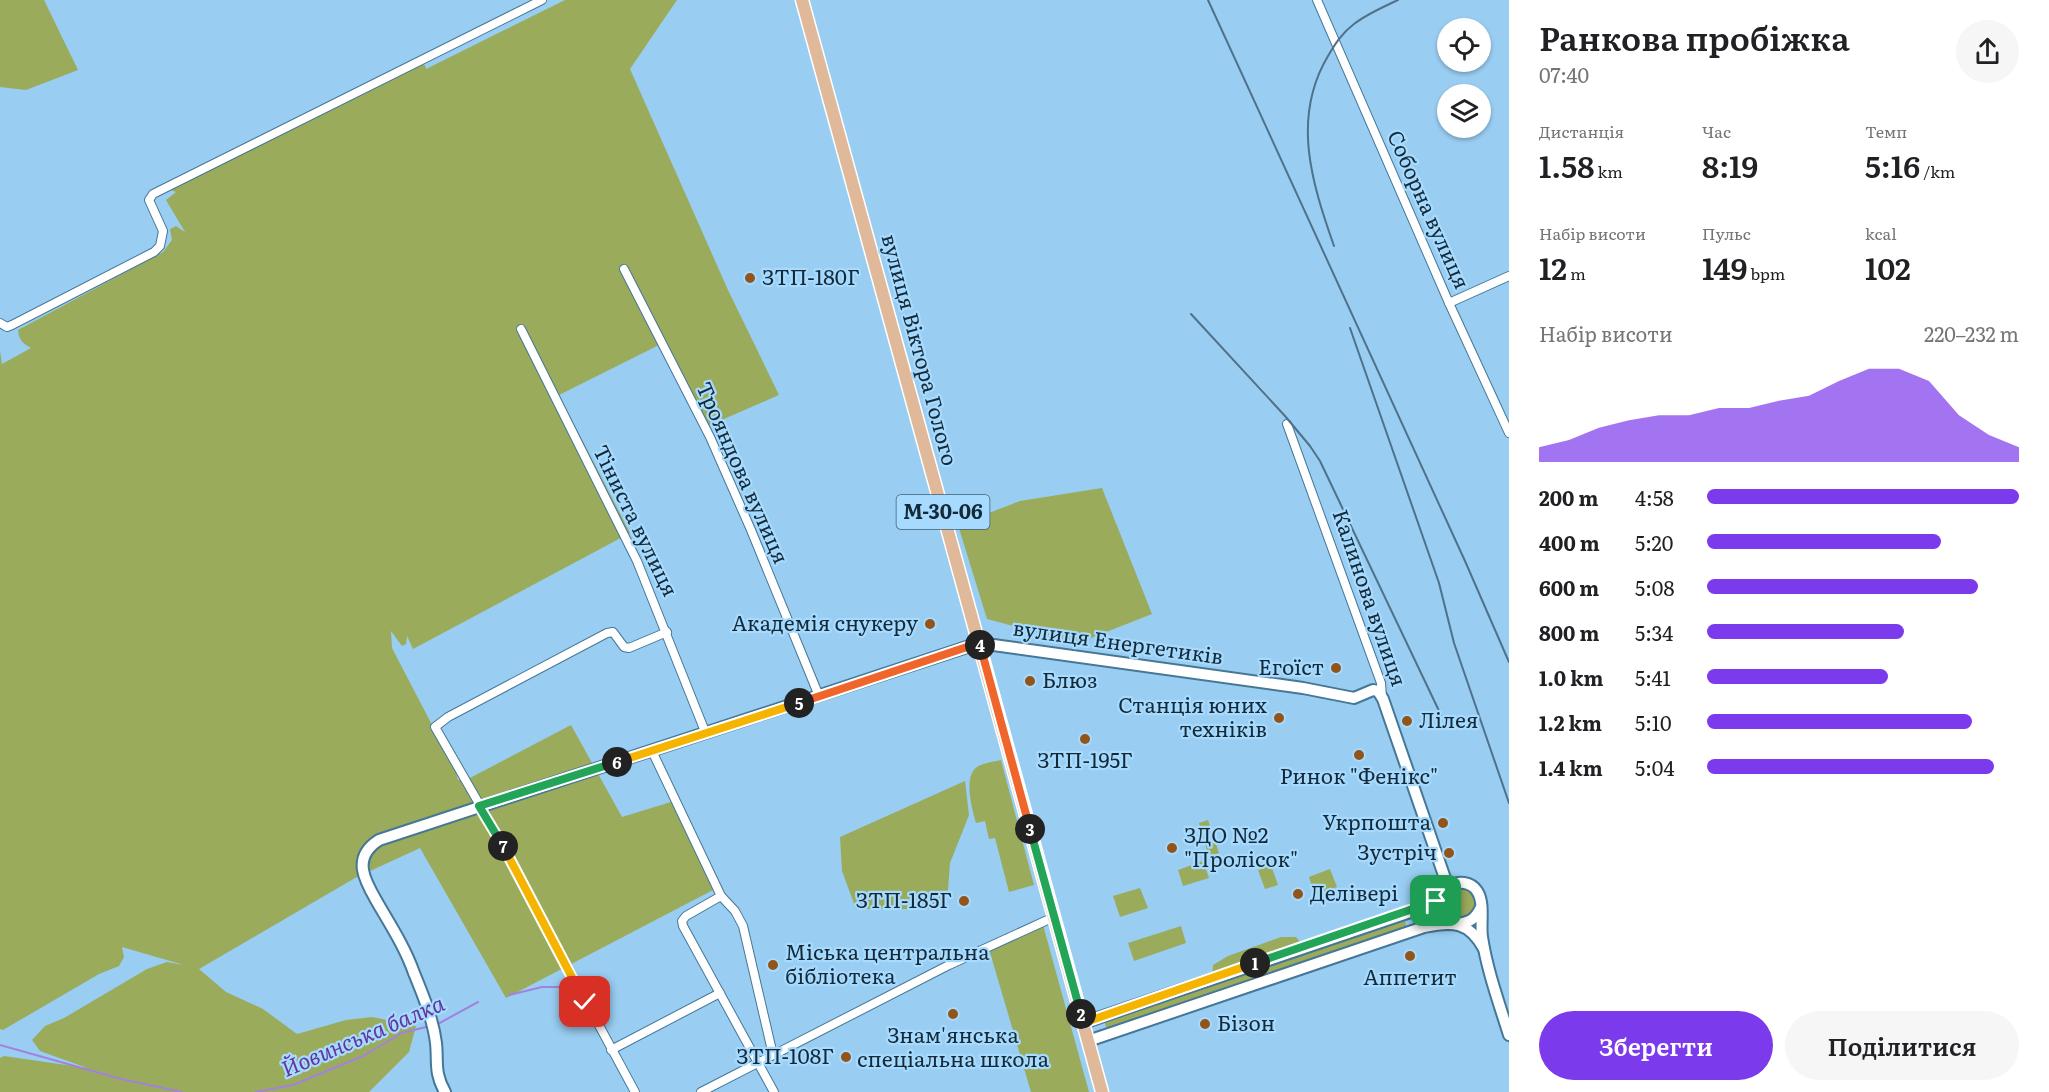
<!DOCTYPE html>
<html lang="uk">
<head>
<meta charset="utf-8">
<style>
  :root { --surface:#fff; --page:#f6f6f6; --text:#202124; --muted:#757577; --accent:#7c3aed }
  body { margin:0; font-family:Literata,serif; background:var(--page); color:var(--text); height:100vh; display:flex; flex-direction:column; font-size:22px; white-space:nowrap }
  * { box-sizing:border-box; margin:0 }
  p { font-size:20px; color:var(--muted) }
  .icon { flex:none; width:33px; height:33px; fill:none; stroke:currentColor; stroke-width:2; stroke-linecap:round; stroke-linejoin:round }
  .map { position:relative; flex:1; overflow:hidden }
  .panel { display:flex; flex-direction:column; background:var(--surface); width:540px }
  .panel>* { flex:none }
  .buttons { position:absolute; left:1437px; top:18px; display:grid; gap:12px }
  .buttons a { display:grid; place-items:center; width:54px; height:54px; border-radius:50%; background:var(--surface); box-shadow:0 2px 4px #0004; font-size:30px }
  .pin { position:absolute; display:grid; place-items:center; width:51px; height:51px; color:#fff; margin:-26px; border-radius:12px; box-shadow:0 3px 9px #0006 }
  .km { position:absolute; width:30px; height:30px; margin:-15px; border-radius:50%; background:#222; color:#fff; font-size:16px; line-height:30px; text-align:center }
  .round { display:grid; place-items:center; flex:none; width:63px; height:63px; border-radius:32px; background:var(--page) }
  .head { display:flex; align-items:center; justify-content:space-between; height:102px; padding:0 30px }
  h1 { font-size:33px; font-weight:600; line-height:45px }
  .figures { display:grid; grid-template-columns:repeat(3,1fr); gap:9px; height:102px; padding:6px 30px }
  .figures div { display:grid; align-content:center }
  .figures b { font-size:30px; font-weight:600 }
  .figures small { font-size:16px; font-weight:400 }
  .figures p { font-size:16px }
  .chart { height:168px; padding:12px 30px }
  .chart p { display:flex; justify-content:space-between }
  .chart svg { width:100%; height:108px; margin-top:6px; fill:var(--accent); opacity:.7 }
  .button { display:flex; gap:12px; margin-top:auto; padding:12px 30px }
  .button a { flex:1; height:69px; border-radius:36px; background:var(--accent); color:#fff; font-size:24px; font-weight:600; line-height:69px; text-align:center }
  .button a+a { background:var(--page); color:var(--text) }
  ul { padding:0 30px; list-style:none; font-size:20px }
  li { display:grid; grid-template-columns:96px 72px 1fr; align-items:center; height:45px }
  li i { height:15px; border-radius:8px; background:var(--accent) }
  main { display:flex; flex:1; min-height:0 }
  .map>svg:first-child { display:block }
  .green { fill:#9bab5c }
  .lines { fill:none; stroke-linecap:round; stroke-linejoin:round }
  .stream { stroke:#a282de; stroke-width:2 }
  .street-casing { stroke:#457797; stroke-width:10 }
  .secondary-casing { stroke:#457797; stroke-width:14 }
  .primary-casing { stroke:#fff; stroke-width:15 }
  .street { stroke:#fff; stroke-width:8 }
  .secondary { stroke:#fff; stroke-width:10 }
  .primary { stroke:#e0b99a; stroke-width:12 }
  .rail { stroke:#4f7189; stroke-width:2 }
  .split-1-casing { stroke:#fff; stroke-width:12 }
  .split-2-casing { stroke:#fff; stroke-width:12 }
  .split-3-casing { stroke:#fff; stroke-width:12 }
  .split-4-casing { stroke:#fff; stroke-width:12 }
  .split-5-casing { stroke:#fff; stroke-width:12 }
  .split-6-casing { stroke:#fff; stroke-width:12 }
  .split-7-casing { stroke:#fff; stroke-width:12 }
  .split-8-casing { stroke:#fff; stroke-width:12 }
  .split-1 { stroke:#22a559; stroke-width:8 }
  .split-2 { stroke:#f5b400; stroke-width:8 }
  .split-3 { stroke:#22a559; stroke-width:8 }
  .split-4 { stroke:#f0652b; stroke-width:8 }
  .split-5 { stroke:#f0652b; stroke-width:8 }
  .split-6 { stroke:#f5b400; stroke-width:8 }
  .split-7 { stroke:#22a559; stroke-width:8 }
  .split-8 { stroke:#f5b400; stroke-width:8 }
  .poi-dot { fill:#925419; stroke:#a6dafe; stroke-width:2 }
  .labels { text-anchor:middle; stroke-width:4.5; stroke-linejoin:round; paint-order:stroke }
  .shield { fill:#a6dafe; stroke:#405f73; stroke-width:1.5 }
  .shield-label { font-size:20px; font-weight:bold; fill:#152a38 }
  .street-label { font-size:21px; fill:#152a38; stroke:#a6dafe }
  .poi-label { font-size:21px; fill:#152a38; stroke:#a6dafe; text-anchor:start }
  .water-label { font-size:22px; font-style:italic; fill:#6236a1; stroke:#a6dafe }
</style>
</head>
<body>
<main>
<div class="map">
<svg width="1509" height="1092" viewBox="0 0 1509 1092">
  <rect width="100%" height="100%" fill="#99cdf1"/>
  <!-- green -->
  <g class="green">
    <polygon points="0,0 44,0 78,70 26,90 0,87"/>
    <path d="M565 0H677L630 69 728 290 779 395 701 429 659 345 559 395 630 533 413 649 407 636 406 644 402 646 391 631 392 648 455 769 458 780 470 778 571 725 622 817 671 802 682 821 713 890 506 998 420 848 355 878 199 969 226 992 263 1009 297 1034 346 1020 372 1017 416 1026 409 1052 369 1092H0V1058L4 1056 87 1068 40 1051 32 1040 45 1026 64 1018 147 969 167 962 184 965 122 947 124 957 119 966 99 974 3 1030 0 1029V351L2 364 31 348C23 343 19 341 18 330L163 252 172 240 170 229 176 226 185 232 166 200 176 192 171 190V186L418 64 425 65 426 69Z"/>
    <polygon points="1102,488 1152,614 1078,643 987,619 958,525 1020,501"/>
    <path d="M1001 760 1034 885 1009 892 995 838 989 839 985 821 976 823C972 810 963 776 977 767 983 763 993 762 1001 760Z"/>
    <polygon points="965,781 969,815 950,863 948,890 936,909 856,909 842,871 840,837"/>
    <polygon points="1208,820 1219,853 1209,857 1199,823"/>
    <polygon points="1203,861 1209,878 1183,886 1178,870"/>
    <polygon points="1271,865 1278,885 1265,889 1258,870"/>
    <polygon points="1330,869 1337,887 1315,895 1309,877"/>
    <polygon points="1140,888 1148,908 1120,917 1113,896"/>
    <circle cx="1462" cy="903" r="14"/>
    <polygon points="1404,918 1407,928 1107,1030 1104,1020"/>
    <polygon points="1043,925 1089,1092 1031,1092 989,949"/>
    <polygon points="1181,926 1186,943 1134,961 1128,943"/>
    <polygon points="1281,937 1296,937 1301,943 1212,976 1213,965 1228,956"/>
  </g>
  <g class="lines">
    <!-- stream -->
    <g class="stream">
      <polyline points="509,995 542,987 560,987"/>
      <polyline points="436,1025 478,1002"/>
      <polyline points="0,1045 121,1079 182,1092"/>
      <polyline points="256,1092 293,1085 363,1056 402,1033 430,1026"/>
    </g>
    <defs>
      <g id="street">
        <polyline points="1317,0 1449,303 1509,433"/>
        <polyline points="624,269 710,437 751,530 819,696"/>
        <polyline points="1449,303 1509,276"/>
        <polyline points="0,323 7,327 12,325 154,252 160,246 163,231 149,200 153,194 542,0"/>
        <polyline points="521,329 637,561 706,734"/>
        <polyline points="1287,424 1381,683 1382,697"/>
        <polyline points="652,751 721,896 735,911 743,926 773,1055"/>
        <polyline points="721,896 686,916 682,921 683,926 774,1092"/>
        <polyline points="611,1050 720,993"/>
        <polyline points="635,1092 485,814 435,727 448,717 607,633 613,632 624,647 629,648 667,632"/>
        <polyline points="701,1092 949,965 1054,917"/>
      </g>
      <g id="secondary">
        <path d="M1481 907C1476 919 1469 923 1456 924 1444 916 1433 898 1449 887 1458 880 1471 882 1477 891 1485 903 1480 923 1482 937 1487 970 1499 1003 1509 1035"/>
        <polyline points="1083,1023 1425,907 1441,897"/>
        <path d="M1088 1041 1424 927C1452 921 1469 921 1484 949"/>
        <path d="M445 1092C434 1073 438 1062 436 1043 433 1019 423 995 414 973 406 950 393 929 380 907 374 896 365 883 363 870 361 857 368 847 379 840L979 643 1303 688 1354 698 1373 690 1378 691 1383 699 1448 887"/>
      </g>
      <polyline id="primary" points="802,0 1102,1092"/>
    </defs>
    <!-- street casing -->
    <use href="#street" class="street-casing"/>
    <!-- secondary casing -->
    <use href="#secondary" class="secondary-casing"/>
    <!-- primary casing -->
    <use href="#primary" class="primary-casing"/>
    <!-- street -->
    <use href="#street" class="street"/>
    <!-- secondary -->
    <use href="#secondary" class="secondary"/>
    <!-- primary -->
    <use href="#primary" class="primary"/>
    <!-- rail -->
    <g class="rail">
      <polyline points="1208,0 1465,561 1509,662"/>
      <path d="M1334 246C1312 183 1291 118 1328 56 1335 44 1342 33 1354 24 1367 14 1383 7 1398 0"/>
      <polyline points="1191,314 1285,416 1310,446 1320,461 1441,715"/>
      <polyline points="1350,328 1439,583 1454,643 1509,803"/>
    </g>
  </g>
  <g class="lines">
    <defs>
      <polyline id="split-1" points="1255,963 1436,901"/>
      <polyline id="split-2" points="1081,1014 1083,1023 1255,963"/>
      <polyline id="split-3" points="1030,829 1081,1014"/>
      <polyline id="split-4" points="980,645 1030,829"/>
      <polyline id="split-5" points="799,703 979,643 980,645"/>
      <polyline id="split-6" points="617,762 799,703"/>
      <polyline id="split-7" points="503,846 479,806 617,762"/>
      <polyline id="split-8" points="503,846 585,1002"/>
    </defs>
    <!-- split-1 casing -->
    <use href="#split-1" class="split-1-casing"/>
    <!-- split-2 casing -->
    <use href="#split-2" class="split-2-casing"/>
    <!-- split-3 casing -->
    <use href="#split-3" class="split-3-casing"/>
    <!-- split-4 casing -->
    <use href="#split-4" class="split-4-casing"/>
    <!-- split-5 casing -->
    <use href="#split-5" class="split-5-casing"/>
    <!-- split-6 casing -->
    <use href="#split-6" class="split-6-casing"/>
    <!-- split-7 casing -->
    <use href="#split-7" class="split-7-casing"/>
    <!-- split-8 casing -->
    <use href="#split-8" class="split-8-casing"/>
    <!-- split-1 -->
    <use href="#split-1" class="split-1"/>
    <!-- split-2 -->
    <use href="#split-2" class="split-2"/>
    <!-- split-3 -->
    <use href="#split-3" class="split-3"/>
    <!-- split-4 -->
    <use href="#split-4" class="split-4"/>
    <!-- split-5 -->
    <use href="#split-5" class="split-5"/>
    <!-- split-6 -->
    <use href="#split-6" class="split-6"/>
    <!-- split-7 -->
    <use href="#split-7" class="split-7"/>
    <!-- split-8 -->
    <use href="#split-8" class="split-8"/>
  </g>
  <!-- markers -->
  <g class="poi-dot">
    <circle cx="750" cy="278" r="6"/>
    <circle cx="930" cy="624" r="6"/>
    <circle cx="1336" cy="668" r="6"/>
    <circle cx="1030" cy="681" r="6"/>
    <circle cx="1279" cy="718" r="6"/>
    <circle cx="1407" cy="721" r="6"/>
    <circle cx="1085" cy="739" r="6"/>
    <circle cx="1359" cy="755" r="6"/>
    <circle cx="1443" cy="823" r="6"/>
    <circle cx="1172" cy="848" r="6"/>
    <circle cx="1449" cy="853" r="6"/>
    <circle cx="1298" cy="894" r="6"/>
    <circle cx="964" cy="901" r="6"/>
    <circle cx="1410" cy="956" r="6"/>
    <circle cx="773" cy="965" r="6"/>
    <circle cx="953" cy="1014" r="6"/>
    <circle cx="1205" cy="1024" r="6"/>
    <circle cx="846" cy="1057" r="6"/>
  </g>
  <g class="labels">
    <!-- shield labels -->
    <rect class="shield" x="896.5" y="495" width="93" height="34" rx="4.5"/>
    <g class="shield-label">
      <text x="943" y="519">М-30-06</text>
    </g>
    <!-- street labels -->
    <g class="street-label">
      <text transform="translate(1428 210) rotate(66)" y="7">Соборна вулиця</text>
      <text transform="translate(919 350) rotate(75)" y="7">вулиця Віктора Голого</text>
      <text transform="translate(742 473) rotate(66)" y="7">Трояндова вулиця</text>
      <text transform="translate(635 521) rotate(64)" y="7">Тіниста вулиця</text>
      <text transform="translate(1369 598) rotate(71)" y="7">Калинова вулиця</text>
      <text transform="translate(1118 643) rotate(8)" y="7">вулиця Енергетиків</text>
    </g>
    <!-- poi labels -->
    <g class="poi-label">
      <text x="762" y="285">ЗТП-180Г</text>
      <text x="918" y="631" text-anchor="end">Академія снукеру</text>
      <text x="1324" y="675" text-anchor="end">Егоїст</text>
      <text x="1042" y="688">Блюз</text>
      <text x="1267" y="713" text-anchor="end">Станція юних<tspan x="1267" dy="24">техніків</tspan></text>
      <text x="1419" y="728">Лілея</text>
      <text x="1085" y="768" text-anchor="middle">ЗТП-195Г</text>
      <text x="1359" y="784" text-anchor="middle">Ринок "Фенікс"</text>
      <text x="1431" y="830" text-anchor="end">Укрпошта</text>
      <text x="1184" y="843">ЗДО №2<tspan x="1184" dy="24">"Пролісок"</tspan></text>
      <text x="1437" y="860" text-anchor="end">Зустріч</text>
      <text x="1310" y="901">Делівері</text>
      <text x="952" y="908" text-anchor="end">ЗТП-185Г</text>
      <text x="785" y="960">Міська центральна<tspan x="785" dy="24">бібліотека</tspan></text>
      <text x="1410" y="985" text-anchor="middle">Аппетит</text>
      <text x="1217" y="1031">Бізон</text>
      <text x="953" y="1043" text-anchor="middle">Знам'янська<tspan x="953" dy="24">спеціальна школа</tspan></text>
      <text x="834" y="1064" text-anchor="end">ЗТП-108Г</text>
    </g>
    <!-- water labels -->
    <g class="water-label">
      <text transform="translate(363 1036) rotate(-23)" y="8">Йовинська балка</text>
    </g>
  </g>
</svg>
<div class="buttons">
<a><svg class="icon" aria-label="locate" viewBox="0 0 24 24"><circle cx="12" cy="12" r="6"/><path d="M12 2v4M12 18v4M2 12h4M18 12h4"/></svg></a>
<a><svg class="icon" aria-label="layers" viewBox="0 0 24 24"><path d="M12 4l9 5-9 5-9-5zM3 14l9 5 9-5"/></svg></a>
</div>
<div class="pin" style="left:1436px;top:901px;background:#1e9e55"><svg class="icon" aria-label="arrive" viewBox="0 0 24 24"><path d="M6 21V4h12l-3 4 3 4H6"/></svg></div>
<div class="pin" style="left:585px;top:1002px;background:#d93025"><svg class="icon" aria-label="check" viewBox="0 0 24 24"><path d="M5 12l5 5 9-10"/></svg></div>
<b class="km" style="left:1255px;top:963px">1</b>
<b class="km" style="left:1081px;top:1014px">2</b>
<b class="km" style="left:1030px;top:829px">3</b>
<b class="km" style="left:980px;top:645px">4</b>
<b class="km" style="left:799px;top:703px">5</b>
<b class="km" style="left:617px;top:762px">6</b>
<b class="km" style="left:503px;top:846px">7</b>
</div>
<section class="panel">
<div class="head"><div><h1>Ранкова пробіжка</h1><p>07:40</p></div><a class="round"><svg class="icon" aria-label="share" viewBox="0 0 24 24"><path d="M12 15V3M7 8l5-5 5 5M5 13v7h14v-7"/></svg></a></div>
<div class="figures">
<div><p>Дистанція</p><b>1.58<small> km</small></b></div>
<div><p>Час</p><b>8:19</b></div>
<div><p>Темп</p><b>5:16<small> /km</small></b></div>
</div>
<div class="figures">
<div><p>Набір висоти</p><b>12<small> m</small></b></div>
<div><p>Пульс</p><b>149<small> bpm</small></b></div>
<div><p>kcal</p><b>102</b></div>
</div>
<div class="chart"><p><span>Набір висоти</span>220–232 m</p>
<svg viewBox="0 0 160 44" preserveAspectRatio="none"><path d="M0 44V38L10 35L20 30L30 27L40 25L50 25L60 22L70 22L80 19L90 17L100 11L110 6L120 6L130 11L140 25L150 33L160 38V44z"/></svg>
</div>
<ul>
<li><b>200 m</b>4:58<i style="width:100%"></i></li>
<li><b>400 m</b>5:20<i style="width:75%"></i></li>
<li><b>600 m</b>5:08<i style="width:87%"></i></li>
<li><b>800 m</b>5:34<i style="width:63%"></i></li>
<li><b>1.0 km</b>5:41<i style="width:58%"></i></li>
<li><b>1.2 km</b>5:10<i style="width:85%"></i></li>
<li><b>1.4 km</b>5:04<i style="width:92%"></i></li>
</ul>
<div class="button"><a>Зберегти</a><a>Поділитися</a></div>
</section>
</main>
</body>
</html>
